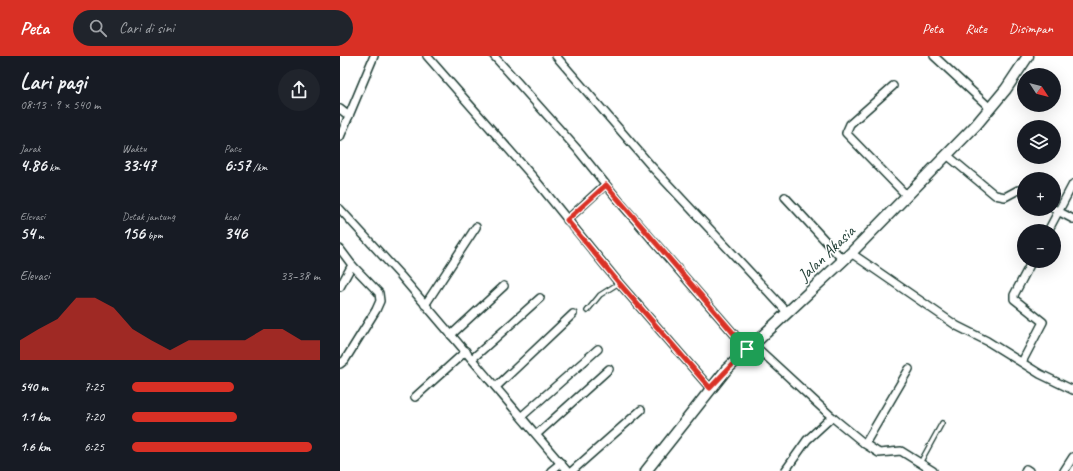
<!DOCTYPE html>
<html lang="id">
<head>
<meta charset="utf-8">
<style>
  :root { --surface:#171b24; --page:#20242c; --text:#f1f3f6; --muted:#9ea1a6; --accent:#d93025 }
  body { margin:0; font-family:Caveat,sans-serif; background:var(--page); color:var(--text); height:100vh; display:flex; flex-direction:column; font-size:15px; white-space:nowrap }
  * { box-sizing:border-box; margin:0 }
  p { font-size:13px; color:var(--muted) }
  .icon { flex:none; width:22px; height:22px; fill:none; stroke:currentColor; stroke-width:2; stroke-linecap:round; stroke-linejoin:round }
  .map { position:relative; flex:1; overflow:hidden }
  .panel { display:flex; flex-direction:column; background:var(--surface); width:340px }
  .panel>* { flex:none }
  .needle { width:26px; rotate:126deg }
  .tools { position:absolute; left:677px; top:12px; display:grid; gap:8px }
  .tools a { display:grid; place-items:center; width:44px; height:44px; border-radius:50%; background:var(--surface); box-shadow:0 4px 16px #0002; font-size:20px }
  .pin { position:absolute; display:grid; place-items:center; width:34px; height:34px; color:#fff; margin:-17px; border-radius:8px; box-shadow:0 2px 6px #0006 }
  .round { display:grid; place-items:center; flex:none; width:42px; height:42px; border-radius:21px; background:var(--page) }
  .headline { display:flex; align-items:center; justify-content:space-between; height:68px; padding:0 20px }
  h1 { font-size:22px; font-weight:700; line-height:30px }
  .stats { display:grid; grid-template-columns:repeat(3,1fr); gap:6px; height:68px; padding:4px 20px }
  .stats div { display:grid; align-content:center }
  .stats b { font-size:17px; font-weight:700 }
  .stats small { font-size:11px; font-weight:400 }
  .stats p { font-size:11px }
  .chart { height:112px; padding:8px 20px }
  .chart p { display:flex; justify-content:space-between }
  .chart svg { width:100%; height:72px; margin-top:4px; fill:var(--accent); opacity:.7 }
  ul { padding:0 20px; list-style:none; font-size:13px }
  li { display:grid; grid-template-columns:64px 48px 1fr; align-items:center; height:30px }
  li i { height:10px; border-radius:5px; background:var(--accent) }
  header { display:flex; align-items:center; gap:24px; box-sizing:border-box; height:56px; padding:0 20px; background:var(--accent); color:#fff }
  header strong { font-size:19px }
  nav { display:flex; gap:22px; margin-inline-start:auto; font-size:14px }
  .search { width:280px; height:36px; background:var(--page); display:flex; align-items:center; gap:10px; box-sizing:border-box; padding:0 14px; border-radius:22px; color:var(--muted); font-size:15px }
  main { display:flex; flex:1; min-height:0 }
  .map>svg:first-child { display:block }
  .lines { fill:none; stroke-linecap:round; stroke-linejoin:round }
  .lane-casing { stroke:#1f3d34; stroke-width:6 }
  .street-casing { stroke:#1f3d34; stroke-width:10 }
  .secondary-casing { stroke:#1f3d34; stroke-width:13 }
  .lane { stroke:#fff; stroke-width:3.5 }
  .street { stroke:#fff; stroke-width:7 }
  .secondary { stroke:#fff; stroke-width:10 }
  .route-casing { stroke:#fff; stroke-width:8 }
  .route { stroke:#d93025; stroke-width:5 }
  .labels { text-anchor:middle; stroke-width:3; stroke-linejoin:round; paint-order:stroke }
  .street-label { font-size:17px; fill:#1f3d34; stroke:#fff }
</style>
</head>
<body>
<header>
<strong>Peta</strong>
<div class="search"><svg class="icon" aria-label="search" viewBox="0 0 24 24"><circle cx="10" cy="10" r="6"/><path d="M15 15l6 6"/></svg>Cari di sini</div>
<nav><a>Peta</a><a>Rute</a><a>Disimpan</a></nav>
</header>
<main>
<section class="panel">
<div class="headline"><div><h1>Lari pagi</h1><p>08:13 · 9 × 540 m</p></div><a class="round"><svg class="icon" aria-label="share" viewBox="0 0 24 24"><path d="M12 15V3M7 8l5-5 5 5M5 13v7h14v-7"/></svg></a></div>
<div class="stats">
<div><p>Jarak</p><b>4.86<small> km</small></b></div>
<div><p>Waktu</p><b>33:47</b></div>
<div><p>Pace</p><b>6:57<small> /km</small></b></div>
</div>
<div class="stats">
<div><p>Elevasi</p><b>54<small> m</small></b></div>
<div><p>Detak jantung</p><b>156<small> bpm</small></b></div>
<div><p>kcal</p><b>346</b></div>
</div>
<div class="chart"><p><span>Elevasi</span>33–38 m</p>
<svg viewBox="0 0 160 44" preserveAspectRatio="none"><path d="M0 44V32L10 25L20 19L30 6L40 6L50 12L60 25L70 32L80 38L90 32L100 32L110 32L120 32L130 25L140 25L150 32L160 32V44z"/></svg>
</div>
<ul>
<li><b>540 m</b>7:25<i style="width:54%"></i></li>
<li><b>1.1 km</b>7:20<i style="width:56%"></i></li>
<li><b>1.6 km</b>6:25<i style="width:96%"></i></li>
</ul>
</section>
<div class="map">
<svg width="733" height="415" viewBox="0 0 733 415">
  <rect width="100%" height="100%" fill="#fff"/>
  <filter id="ink" filterUnits="userSpaceOnUse"><feTurbulence type="fractalNoise" baseFrequency=".025" numOctaves="2"/><feDisplacementMap in="SourceGraphic" scale="8" xChannelSelector="R" yChannelSelector="G"/><feConvolveMatrix kernelMatrix="1 2 1 2 8 2 1 2 1" color-interpolation-filters="sRGB"/></filter>
  <g filter="url(#ink)">
    <g class="lines">
      <defs>
        <g id="lane">
          <polyline points="247,255 260,239 279,227"/>
          <polyline points="580,407 602,367"/>
        </g>
        <g id="street">
          <polyline points="87,0 193,121 279,227 370,332"/>
          <polyline points="154,0 238,94 284,151 407,293"/>
          <polyline points="216,0 312,111 448,257"/>
          <polyline points="594,0 650,52"/>
          <polyline points="553,30 510,68 506,77 566,139"/>
          <polyline points="0,53 9,60"/>
          <polyline points="0,81 34,0"/>
          <polyline points="607,99 655,139 665,141 678,134 684,136"/>
          <polyline points="445,141 503,204"/>
          <polyline points="0,153 61,220 227,415"/>
          <polyline points="714,153 733,163"/>
          <polyline points="227,164 265,129"/>
          <polyline points="708,175 733,128"/>
          <polyline points="0,193 12,209 39,237 40,245 36,254 5,304 0,308"/>
          <polyline points="511,197 617,270 647,285 700,318 733,334"/>
          <polyline points="0,231 12,209"/>
          <polyline points="85,249 136,171"/>
          <polyline points="111,279 164,230"/>
          <polyline points="413,288 492,361 525,388 539,397 561,395 593,415"/>
          <polyline points="132,303 200,242"/>
          <polyline points="682,306 703,266 674,243 674,239 692,205"/>
          <polyline points="156,331 233,258"/>
          <polyline points="75,341 126,295"/>
          <polyline points="182,360 258,293"/>
          <polyline points="197,378 269,313"/>
          <polyline points="525,388 569,313"/>
          <polyline points="211,415 221,407"/>
          <polyline points="232,415 301,354"/>
          <polyline points="445,415 467,384 492,361"/>
          <polyline points="685,415 686,413 689,415"/>
          <polyline points="724,415 733,401"/>
        </g>
        <polyline id="secondary" points="306,415 386,314 511,197 636,69 666,33 688,0"/>
      </defs>
      <!-- lane casing -->
      <use href="#lane" class="lane-casing"/>
      <!-- street casing -->
      <use href="#street" class="street-casing"/>
      <!-- secondary casing -->
      <use href="#secondary" class="secondary-casing"/>
      <!-- lane -->
      <use href="#lane" class="lane"/>
      <!-- street -->
      <use href="#street" class="street"/>
      <!-- secondary -->
      <use href="#secondary" class="secondary"/>
    </g>
  </g>
  <g class="lines" filter="url(#ink)">
    <defs>
      <polygon id="route" points="266,129 407,293 370,332 279,227 227,164"/>
    </defs>
    <!-- route casing -->
    <use href="#route" class="route-casing"/>
    <!-- route -->
    <use href="#route" class="route"/>
  </g>
  <g class="labels">
    <!-- street labels -->
    <g class="street-label">
      <text transform="translate(486 197) rotate(-44)" y="6">Jalan Akasia</text>
    </g>
  </g>
</svg>
<div class="tools">
<a><svg class="needle" viewBox="-14 -14 28 28"><path d="M0-13l5 13h-10z" fill="#e53935"/><path d="M0 13l5-13h-10z" fill="#9ea1a6"/></svg></a>
<a><svg class="icon" aria-label="layers" viewBox="0 0 24 24"><path d="M12 4l9 5-9 5-9-5zM3 14l9 5 9-5"/></svg></a>
<a>+</a>
<a>−</a>
</div>
<div class="pin" style="left:407px;top:293px;background:#1e9e55"><svg class="icon" aria-label="arrive" viewBox="0 0 24 24"><path d="M6 21V4h12l-3 4 3 4H6"/></svg></div>
</div>
</main>
</body>
</html>
